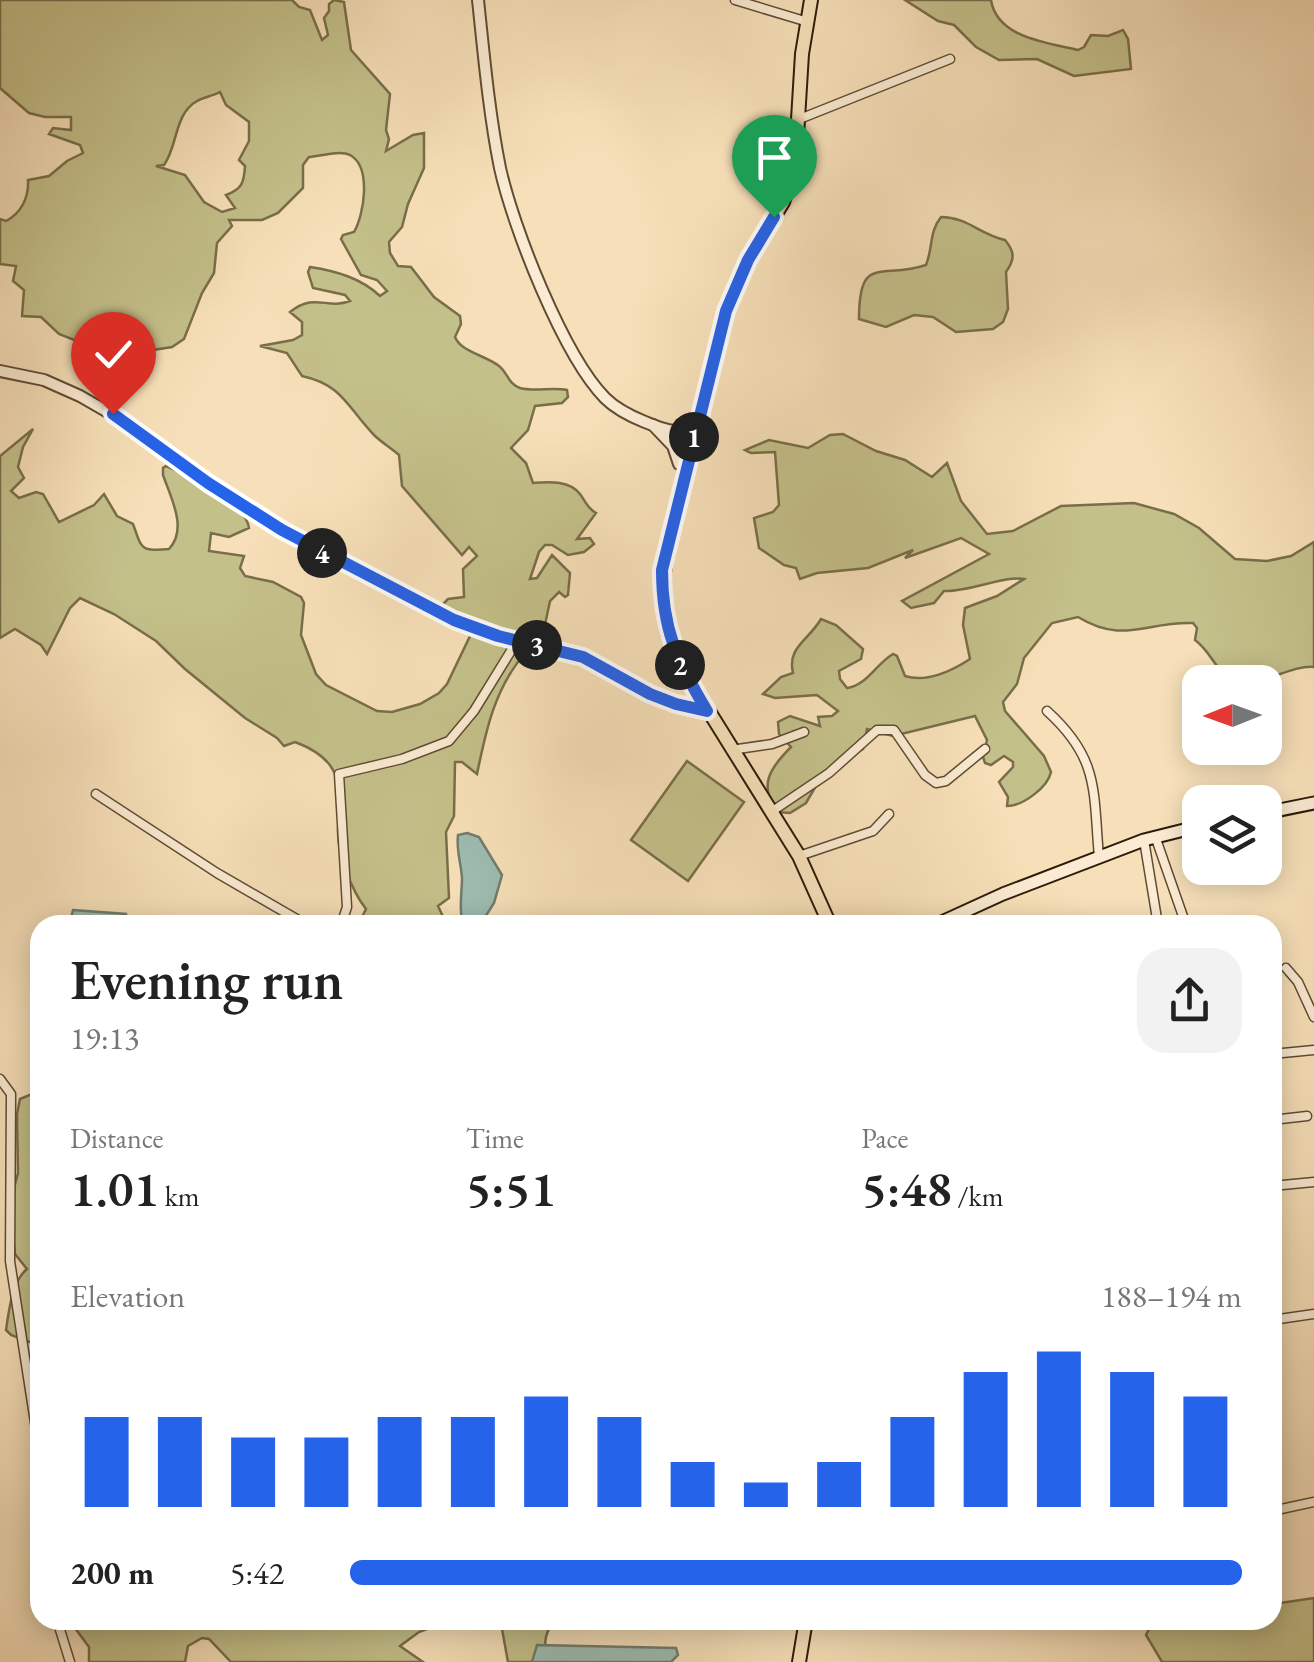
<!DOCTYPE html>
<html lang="en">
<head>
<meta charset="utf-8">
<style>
  :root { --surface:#fff; --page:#f2f2f2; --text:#222; --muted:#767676; --accent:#2563eb }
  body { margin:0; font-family:"EB Garamond",serif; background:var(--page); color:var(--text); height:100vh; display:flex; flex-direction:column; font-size:38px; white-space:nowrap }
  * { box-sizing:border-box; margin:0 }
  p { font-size:32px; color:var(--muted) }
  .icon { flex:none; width:55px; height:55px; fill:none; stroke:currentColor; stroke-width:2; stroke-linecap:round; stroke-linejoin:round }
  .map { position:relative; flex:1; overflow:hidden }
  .panel { position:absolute; left:30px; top:915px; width:1252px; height:715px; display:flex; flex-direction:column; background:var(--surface); border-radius:30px; box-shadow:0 5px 25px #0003 }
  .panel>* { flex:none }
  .needle { width:65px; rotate:269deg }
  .fabs { position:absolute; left:1182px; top:665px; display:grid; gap:20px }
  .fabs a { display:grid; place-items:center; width:100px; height:100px; border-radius:20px; background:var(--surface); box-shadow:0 5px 25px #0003; font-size:50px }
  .pin { position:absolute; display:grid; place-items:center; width:85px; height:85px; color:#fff; margin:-102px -42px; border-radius:50% 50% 50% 0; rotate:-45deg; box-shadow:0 0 10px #0007 }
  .pin .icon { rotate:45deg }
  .km { position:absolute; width:50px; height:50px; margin:-25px; border-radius:50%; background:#222; color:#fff; font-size:28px; line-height:50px; text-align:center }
  .round { display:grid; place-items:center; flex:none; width:105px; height:105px; border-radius:30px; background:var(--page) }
  .headline { display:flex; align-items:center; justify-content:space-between; height:170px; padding:0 40px }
  h1 { font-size:55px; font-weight:600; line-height:75px }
  .figures { display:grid; grid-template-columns:repeat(3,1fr); gap:15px; height:170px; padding:10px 40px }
  .figures div { display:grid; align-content:center }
  .figures b { font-size:50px; font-weight:600 }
  .figures small { font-size:28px; font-weight:400 }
  .figures p { font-size:28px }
  .chart { height:280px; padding:20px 40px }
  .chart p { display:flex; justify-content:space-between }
  .chart svg { width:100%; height:180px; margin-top:10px; stroke:var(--accent); stroke-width:6 }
  ul { padding:0 40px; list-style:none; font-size:32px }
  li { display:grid; grid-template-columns:160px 120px 1fr; align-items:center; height:75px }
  li i { height:25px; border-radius:12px; background:var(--accent) }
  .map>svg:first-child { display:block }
  .green { fill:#c4c08a; stroke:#796e4a; stroke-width:2.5; fill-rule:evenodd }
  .water { fill:#9dbdb2; stroke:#717c6e; stroke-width:2.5 }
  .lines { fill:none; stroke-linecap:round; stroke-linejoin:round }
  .minor-casing { stroke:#604c35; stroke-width:11 }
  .tertiary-casing { stroke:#604c35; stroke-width:14 }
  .secondary-casing { stroke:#2e1b09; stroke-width:15 }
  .primary-casing { stroke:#2e1b09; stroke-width:16 }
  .minor { stroke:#faebd2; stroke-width:8 }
  .tertiary { stroke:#faebd2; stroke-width:10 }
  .secondary { stroke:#faebd2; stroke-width:11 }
  .primary { stroke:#f7e0b9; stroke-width:12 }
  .route-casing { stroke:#fff; stroke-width:20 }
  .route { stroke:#2563eb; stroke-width:12 }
</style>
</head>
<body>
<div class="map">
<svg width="1314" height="1662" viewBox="0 0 1314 1662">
  <rect width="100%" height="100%" fill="#f7e0b9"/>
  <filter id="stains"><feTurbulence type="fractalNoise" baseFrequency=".002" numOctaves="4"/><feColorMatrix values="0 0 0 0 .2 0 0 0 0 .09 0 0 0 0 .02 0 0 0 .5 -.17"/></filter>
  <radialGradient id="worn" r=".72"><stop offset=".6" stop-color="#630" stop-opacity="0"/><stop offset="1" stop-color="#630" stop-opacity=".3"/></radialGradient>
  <!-- green -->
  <g class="green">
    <path d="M0 0H292L299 7 310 10 322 40 328 35 324 18 329 11V4L334 0 344 2 351 50 390 94 386 130 389 139 386 151 413 135 424 133V168L408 204 402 227 389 242 390 253 398 266 411 267 434 297 460 316 461 324 455 337C461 352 485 355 499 366 508 373 508 384 520 388 535 392 551 387 567 390L568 397 562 403 535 406 528 430 511 448 526 463 533 483C549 482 569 480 580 494 586 502 587 508 596 513L577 539 590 538 594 544 584 552 568 555 552 545H545L539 552 530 579 537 578 552 555 570 573 568 595 565 597 559 592 550 601 543 634 521 644 520 648 526 652C495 687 486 730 477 774L462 762H455L454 816 446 832 449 898 438 906 447 925H358L366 909C351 890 337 852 338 829 338 822 342 814 342 806 340 770 327 754 295 742L284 746 277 738 245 718 185 669 156 641 114 614 80 598 70 608 47 654 41 645 15 629 0 638V456L33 429 23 447 18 467 24 478 11 491 19 498 36 492 43 494 59 522 94 505 104 494 117 516 133 524C142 548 139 552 169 549 188 529 171 498 163 475V468L166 466C188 475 247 505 249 528L229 537 211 533 209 551 244 556 240 568 245 576 273 582 301 597 304 603 301 635 316 674 326 685 377 711 392 712 420 704 439 693 447 684 470 636 446 615 443 604 448 599 464 597 463 569 477 556 469 547 462 555 402 486 399 455C391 448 381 442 374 435 347 407 343 385 302 376L287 353 260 346 293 340 302 335V322L290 312C316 292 326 310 350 301L345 295 313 288 308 272 310 267C336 271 361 278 380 296L387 291 377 280 361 275 341 239 343 235 354 232C364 215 372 167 350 155 340 150 320 156 309 157L303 165V188L278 213 262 220H229L232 226 217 243 214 273 202 293 184 339 172 347 153 350 133 363 117 364 91 357 77 341 59 334 41 317 22 316 24 290 13 281 16 266 0 264V219L6 221C21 213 29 198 28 180L49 176 67 161 83 153 80 145 49 134 53 128 71 130V117H45L29 113 0 88ZM220 92 226 105 249 122V141L239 160 245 166C244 183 242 189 226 195L235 208 222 212 204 202 185 175 156 166 164 165C178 146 174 114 197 101 204 97 213 96 220 92Z"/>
    <path d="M905 0H991C997 38 1048 43 1078 50L1084 47 1091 35 1108 36 1123 30 1128 39 1131 69 1074 76 1037 59 999 60 976 47 954 25 938 21Z"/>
    <path d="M941 217C967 217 981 235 1005 240 1015 252 1015 259 1006 272L1008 309 1003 322 993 329 956 332 933 317 914 315 886 327 859 319C859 253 881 280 926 265 933 248 929 232 941 217Z"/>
    <path d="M843 434 876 451 905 460 932 477 947 463 961 501 987 534 1013 531 1061 506 1134 503 1174 514 1199 528 1235 559 1267 561 1291 556 1314 542V667C1288 664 1251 695 1227 677 1214 666 1209 650 1195 640L1197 628 1193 623C1146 621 1124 645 1078 617L1052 623 1024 658 1017 684 1003 702 1005 711 1044 756 1051 772C1048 787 1023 806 1007 806L1008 797 999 782 1013 767V762L1004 756 991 765 985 763 983 757 987 740 975 716 893 736 867 729 863 749 824 772 806 803 790 813 777 812C758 785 770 768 791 747L779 734 778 722 790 716 820 726 818 717 832 716 838 711 817 695 775 698 763 694 781 677 793 673C787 647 808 641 821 619L836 625 863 649 861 659 839 671 840 679 847 688C866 686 876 664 893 654L897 656 905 676C926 683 952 671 970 659L963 625 965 608 997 596 1024 579C1004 575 971 592 944 591L934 603 911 608 902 601 989 554 961 538 905 558 913 550 868 568 817 573 800 579 796 568 784 565 759 548 754 518 773 512 779 505 775 452 751 453 745 450 769 440 808 448 830 435Z"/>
    <polygon points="687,761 744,802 688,881 631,840"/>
    <path d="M32 1094 40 1098V1346L11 1335 6 1330C9 1310 12 1281 27 1269L15 1254 10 1203 18 1173 17 1114 20 1099Z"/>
    <polygon points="1314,1598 1314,1662 1162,1662 1146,1635 1152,1624 1272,1620 1273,1604"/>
    <path d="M69 1620H556C545 1630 544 1642 546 1656L557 1662H508L502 1629 475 1622 473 1628 432 1627 419 1632 400 1646 423 1662H231L209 1639 202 1638 188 1646 185 1662H89V1647Z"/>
  </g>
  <!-- water -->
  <g class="water">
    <path d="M467 833 479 837 502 875 494 903 480 925H467L462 920C459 905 462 892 462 878 461 862 456 851 458 835Z"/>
    <polygon points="73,910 126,914 127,925 70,922"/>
    <polygon points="537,1645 676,1648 678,1655 671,1662 532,1662"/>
  </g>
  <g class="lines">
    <defs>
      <g id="minor">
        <polyline points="735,0 808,22"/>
        <polyline points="797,120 950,59"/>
        <path d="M1047 711C1100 759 1093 791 1099 857"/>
        <polyline points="731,750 772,744 804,732"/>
        <polyline points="96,794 217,873 307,925"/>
        <polyline points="771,812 829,773 877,730 894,730 925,775 936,783 946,781 985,749"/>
        <polyline points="1155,836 1186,925"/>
        <polyline points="1144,840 1158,925"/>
        <polyline points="799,856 873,831 889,814"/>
        <polyline points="341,925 347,907 339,774 402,759 449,741 474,711 517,641"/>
        <polyline points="1286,968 1298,982 1314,1017"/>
        <polyline points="1272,1054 1314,1050"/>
        <polyline points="0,1079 11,1094 10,1261 38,1442 40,1575"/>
        <polyline points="1272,1120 1307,1116"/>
        <polyline points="1272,1186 1314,1182"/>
        <polyline points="1272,1320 1314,1314"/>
        <polyline points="1272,1511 1314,1502"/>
        <polyline points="57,1620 70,1662"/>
      </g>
      <g id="tertiary">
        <path d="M478 0C484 56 489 113 500 168 513 227 563 355 605 398 616 409 630 416 645 422 658 427 676 435 688 429"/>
        <polyline points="0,371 44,380 80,396 113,415 282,531 454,620 497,636 583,657 650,694 676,704 707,711"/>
        <polyline points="653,425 673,446 679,464"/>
      </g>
      <g id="secondary">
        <polyline points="1265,813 1314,803"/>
        <polyline points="935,925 1003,894 1144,840 1200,826"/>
      </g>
      <g id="primary">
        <polyline points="811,0 802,54 795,168 783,202 748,260 727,311 667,545 662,591 668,633 682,668 799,856 830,925"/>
        <polyline points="799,1662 806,1620"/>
      </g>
    </defs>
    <!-- minor casing -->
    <use href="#minor" class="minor-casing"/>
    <!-- tertiary casing -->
    <use href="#tertiary" class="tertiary-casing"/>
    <!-- secondary casing -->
    <use href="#secondary" class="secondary-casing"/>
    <!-- primary casing -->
    <use href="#primary" class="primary-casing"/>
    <!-- minor -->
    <use href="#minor" class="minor"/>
    <!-- tertiary -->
    <use href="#tertiary" class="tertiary"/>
    <!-- secondary -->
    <use href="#secondary" class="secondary"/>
    <!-- primary -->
    <use href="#primary" class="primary"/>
  </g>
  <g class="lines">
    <defs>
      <path id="route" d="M113 414 208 483 282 530 454 620 498 636 583 657 650 694 676 704 707 711C677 661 662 629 662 570L726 311 748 260 774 217"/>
    </defs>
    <!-- route casing -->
    <use href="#route" class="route-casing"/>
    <!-- route -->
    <use href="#route" class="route"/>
  </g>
  <rect width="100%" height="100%" filter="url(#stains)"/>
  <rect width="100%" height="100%" fill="url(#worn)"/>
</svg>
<div class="fabs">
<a><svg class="needle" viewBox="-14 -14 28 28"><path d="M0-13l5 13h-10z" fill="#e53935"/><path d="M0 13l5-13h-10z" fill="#767676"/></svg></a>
<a><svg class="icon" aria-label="layers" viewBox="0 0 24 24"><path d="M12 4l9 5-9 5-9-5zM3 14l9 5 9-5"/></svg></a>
</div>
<div class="pin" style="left:774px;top:217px;background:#1e9e55"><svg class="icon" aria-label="arrive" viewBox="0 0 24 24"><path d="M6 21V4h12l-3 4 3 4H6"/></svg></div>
<div class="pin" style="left:113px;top:414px;background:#d93025"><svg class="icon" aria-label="check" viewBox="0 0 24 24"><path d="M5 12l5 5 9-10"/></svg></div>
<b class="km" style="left:694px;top:437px">1</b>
<b class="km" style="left:680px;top:665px">2</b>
<b class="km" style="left:537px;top:645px">3</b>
<b class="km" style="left:322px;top:553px">4</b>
<section class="panel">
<div class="headline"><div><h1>Evening run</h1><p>19:13</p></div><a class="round"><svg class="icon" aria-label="share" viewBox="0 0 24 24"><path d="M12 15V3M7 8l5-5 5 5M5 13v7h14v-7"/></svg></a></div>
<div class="figures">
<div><p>Distance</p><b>1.01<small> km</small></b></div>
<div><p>Time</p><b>5:51</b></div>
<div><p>Pace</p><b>5:48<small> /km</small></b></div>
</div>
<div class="chart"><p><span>Elevation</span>188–194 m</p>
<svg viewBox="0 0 160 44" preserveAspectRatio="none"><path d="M5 44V22M15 44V22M25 44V27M35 44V27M45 44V22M55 44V22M65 44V17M75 44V22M85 44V33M95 44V38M105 44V33M115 44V22M125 44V11M135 44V6M145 44V11M155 44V17"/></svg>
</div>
<ul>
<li><b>200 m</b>5:42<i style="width:100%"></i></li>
</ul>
</section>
</div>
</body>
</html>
